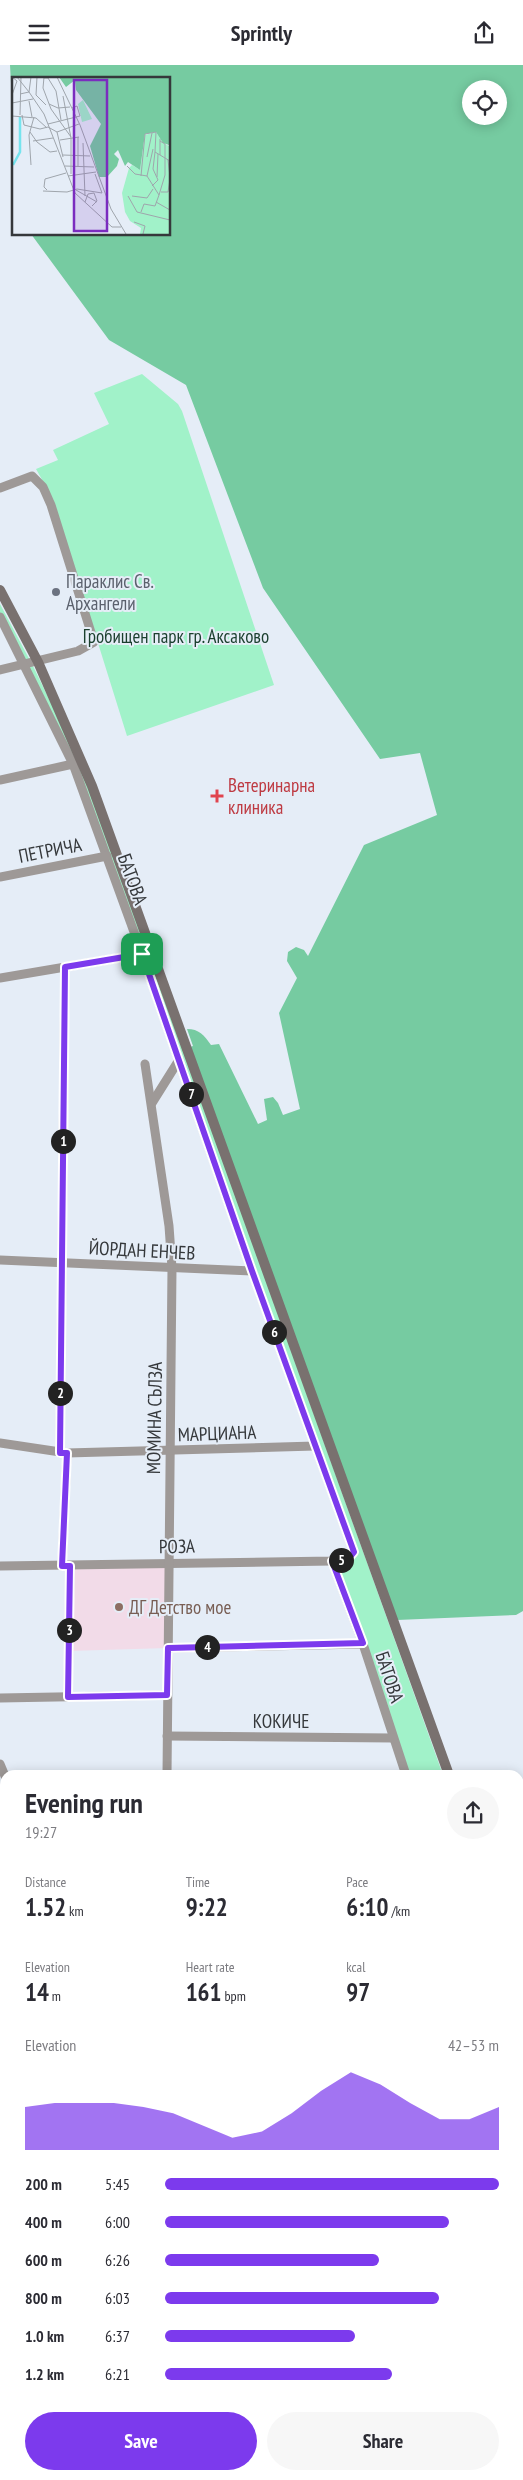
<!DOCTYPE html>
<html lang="en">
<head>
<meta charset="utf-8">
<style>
  :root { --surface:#fff; --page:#f7f7f7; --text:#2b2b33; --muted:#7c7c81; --accent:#7c3aed }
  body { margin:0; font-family:"PT Sans Narrow",sans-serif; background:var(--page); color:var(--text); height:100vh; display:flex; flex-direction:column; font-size:19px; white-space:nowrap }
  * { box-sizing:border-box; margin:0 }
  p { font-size:16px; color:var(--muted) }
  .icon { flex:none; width:28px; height:28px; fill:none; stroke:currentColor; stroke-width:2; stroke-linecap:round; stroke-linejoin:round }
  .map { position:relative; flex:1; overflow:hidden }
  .sheet { position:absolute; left:0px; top:1705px; width:524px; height:710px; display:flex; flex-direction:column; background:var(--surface); border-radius:15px 15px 0 0; box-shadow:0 2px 12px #0003 }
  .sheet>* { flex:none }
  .controls { position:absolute; left:462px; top:15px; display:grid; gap:10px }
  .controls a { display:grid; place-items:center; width:45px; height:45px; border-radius:50%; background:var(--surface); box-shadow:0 2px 12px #0003; font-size:25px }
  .pin { position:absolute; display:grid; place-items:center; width:42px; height:42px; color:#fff; margin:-21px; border-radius:10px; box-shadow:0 2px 8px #0006 }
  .km { position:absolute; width:25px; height:25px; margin:-12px; border-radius:50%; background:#222; color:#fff; font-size:14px; line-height:25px; text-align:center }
  .round { display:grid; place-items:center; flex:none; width:52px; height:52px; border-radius:26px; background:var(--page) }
  .summary { display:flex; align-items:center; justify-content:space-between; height:85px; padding:0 25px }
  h1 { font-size:28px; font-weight:700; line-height:38px }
  .figures { display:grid; grid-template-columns:repeat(3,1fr); gap:8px; height:85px; padding:5px 25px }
  .figures div { display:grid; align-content:center }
  .figures b { font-size:25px; font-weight:700 }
  .figures small { font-size:14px; font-weight:400 }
  .figures p { font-size:14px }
  .chart { height:140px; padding:10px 25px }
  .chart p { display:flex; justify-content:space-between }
  .chart svg { width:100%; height:90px; margin-top:5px; fill:var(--accent); opacity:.7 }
  .cta { display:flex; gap:10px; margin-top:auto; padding:10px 25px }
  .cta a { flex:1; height:58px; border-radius:30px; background:var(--accent); color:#fff; font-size:20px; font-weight:700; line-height:58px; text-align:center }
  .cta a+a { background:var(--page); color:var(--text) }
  ul { padding:0 25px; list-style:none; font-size:16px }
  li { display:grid; grid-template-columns:80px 60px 1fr; align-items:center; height:38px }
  li i { height:12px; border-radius:6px; background:var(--accent) }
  header { display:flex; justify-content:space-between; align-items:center; height:65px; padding:0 25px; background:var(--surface); font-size:22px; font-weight:700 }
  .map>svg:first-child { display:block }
  .industrial { fill:#ecdcee }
  .education { fill:#f2dbe8 }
  .green { fill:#a1f2c9 }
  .forest { fill:#76cba1; fill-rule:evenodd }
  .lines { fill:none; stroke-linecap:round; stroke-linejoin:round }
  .minor { stroke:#9e9997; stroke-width:9 }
  .secondary { stroke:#79716f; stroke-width:10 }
  .route-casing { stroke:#fff; stroke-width:10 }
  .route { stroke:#7c3aed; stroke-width:6 }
  .worship-dot { fill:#6b7280; stroke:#e5edf7; stroke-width:2 }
  .health-dot { fill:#e0444e; stroke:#e5edf7; stroke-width:2 }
  .education-dot { fill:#8d6e63; stroke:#e5edf7; stroke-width:2 }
  .labels { text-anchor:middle; stroke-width:4; stroke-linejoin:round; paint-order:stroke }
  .worship-label { font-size:19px; fill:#5b616d; stroke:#e5edf7; text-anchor:start }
  .park-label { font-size:19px; fill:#1a3f2e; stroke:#e5edf7 }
  .health-label { font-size:19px; fill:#be3a42; stroke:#e5edf7; text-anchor:start }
  .street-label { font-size:19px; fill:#35383b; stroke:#e5edf7 }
  .education-label { font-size:19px; fill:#785e54; stroke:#e5edf7; text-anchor:start }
  .inset-river { fill:none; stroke:#75e4ee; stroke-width:2.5 }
  .inset-road { fill:none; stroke:#9fa5ac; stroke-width:1 }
  .view { fill:#7b2cbf; fill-opacity:0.15; stroke:#7b2cbf; stroke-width:2.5 }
  .inset-edge { fill:none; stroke:#35383b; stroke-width:2.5 }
</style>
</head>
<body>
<header><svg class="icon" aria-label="menu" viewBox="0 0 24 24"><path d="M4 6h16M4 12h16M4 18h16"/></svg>Sprintly<svg class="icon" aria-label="share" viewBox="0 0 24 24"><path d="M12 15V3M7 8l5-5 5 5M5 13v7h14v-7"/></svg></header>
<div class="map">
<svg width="523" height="2415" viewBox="0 0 523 2415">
  <rect width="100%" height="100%" fill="#e5edf7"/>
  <!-- industrial -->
  <polygon class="industrial" points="0,1826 5,1833 5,1976 0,1976"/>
  <!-- education -->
  <polygon class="education" points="168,1497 168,1583 69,1586 70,1501"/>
  <!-- green -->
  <g class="green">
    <polygon points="142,309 178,339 182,346 274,620 127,671 53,434 36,404 58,395 53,385 109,359 94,328"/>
    <polygon points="0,539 34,603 85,709 443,1710 406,1710 332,1496 353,1492 73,699 0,552"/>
  </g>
  <!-- forest -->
  <path class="forest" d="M10 0H523V1546L516 1550 397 1555 190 982 193 981 187 964C199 964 204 970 211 980L219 979 258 1059 267 1055 264 1034 273 1032 278 1038 283 1050 300 1044 279 948 297 913 287 896 288 887 296 882 304 885 308 891 364 780 437 750 420 688 380 694 263 523 186 320 109 275 31 169H169V14H14V73ZM471 24H499V51H471Z"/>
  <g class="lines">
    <!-- minor -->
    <g class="minor">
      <polyline points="0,423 32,411 43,422 51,440 94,577 78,586 0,605"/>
      <polyline points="0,552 73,699 142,889 252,1206 354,1487 348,1494 332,1496 0,1501"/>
      <polyline points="0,715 73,699"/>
      <polyline points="0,812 107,791"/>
      <polyline points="0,913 142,889"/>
      <polyline points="145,999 169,1161 172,1203 167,1710"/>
      <polyline points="152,1038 179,995"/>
      <polyline points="0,1195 252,1206"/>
      <polyline points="0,1378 67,1388 315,1381"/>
      <polyline points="60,1388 65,902"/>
      <polyline points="332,1496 363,1579 406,1710"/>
      <polyline points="62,1501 67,1388"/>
      <polyline points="168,1583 363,1579"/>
      <polyline points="68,1632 70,1501"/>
      <polyline points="0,1633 167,1630"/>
      <polyline points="167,1671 393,1673"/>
      <polyline points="0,1699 5,1711"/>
      <polyline points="0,1774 5,1770"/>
    </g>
    <!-- secondary -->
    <g class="secondary">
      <polyline points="0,525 38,597 92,721 449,1710"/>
      <polyline points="0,1795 5,1803"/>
      <polyline points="519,1890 523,1901"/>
      <polyline points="519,2281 523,2285"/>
    </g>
  </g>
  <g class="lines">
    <defs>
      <polygon id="route" points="142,889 252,1206 354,1487 348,1494 332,1496 363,1578 168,1583 167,1630 68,1632 70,1501 62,1501 67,1388 60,1388 65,902"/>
    </defs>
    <!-- route casing -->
    <use href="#route" class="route-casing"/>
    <!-- route -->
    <use href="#route" class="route"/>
  </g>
  <!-- markers -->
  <circle class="worship-dot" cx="56" cy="527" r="5"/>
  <path class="health-dot" d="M214.5 723.5h5v5h5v5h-5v5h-5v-5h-5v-5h5z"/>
  <circle class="education-dot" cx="119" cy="1542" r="5"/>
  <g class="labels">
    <!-- worship labels -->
    <g class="worship-label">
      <text x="66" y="523">Параклис Св.<tspan x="66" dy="22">Архангели</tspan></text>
    </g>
    <!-- park labels -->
    <g class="park-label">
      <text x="176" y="578">Гробищен парк гр. Аксаково</text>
    </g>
    <!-- health labels -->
    <g class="health-label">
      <text x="228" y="727">Ветеринарна<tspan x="228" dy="22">клиника</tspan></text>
    </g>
    <!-- street labels -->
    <g class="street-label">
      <text transform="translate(50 785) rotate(-11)" y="7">ПЕТРИЧА</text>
      <text transform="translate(133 814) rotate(70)" y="7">БАТОВА</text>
      <text transform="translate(142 1185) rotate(3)" y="7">ЙОРДАН ЕНЧЕВ</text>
      <text transform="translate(154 1353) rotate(-89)" y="7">МОМИНА СЪЛЗА</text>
      <text transform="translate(217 1368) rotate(-2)" y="7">МАРЦИАНА</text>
      <text transform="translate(177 1481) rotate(-1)" y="7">РОЗА</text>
      <text transform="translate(390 1612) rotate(72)" y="7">БАТОВА</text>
      <text x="281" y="1663">КОКИЧЕ</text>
    </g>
    <!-- education labels -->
    <g class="education-label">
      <text x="129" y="1549">ДГ Детство мое</text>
    </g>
  </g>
  <!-- overview -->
  <g transform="translate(12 12)">
    <rect width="158" height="158" fill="#e5edf7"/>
    <path d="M71 23 80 42 70 45 66 27ZM144 55 151 66 157 69V157H128L129 151 118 144 113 135 110 116 117 91 120 88 128 93 133 58Z" fill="#a1f2c9"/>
    <path d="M47 0H157V68L151 66 144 55 133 57 128 93 116 85 113 89 106 73 102 77 107 82 105 89 95 100H87L78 69 89 47 64 13 63 3 54 10Z" fill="#76cba1"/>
    <path class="inset-river" d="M1 88 8 75V40"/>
    <path class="inset-road" d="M5 0 17 15 8 17M19 0 17 15 32 37 63 116 100 150H109M25 0 24 18 34 28M32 0 31 11 39 32 59 60M45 0 68 48 99 132 114 157M32 1H36L44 14 49 43M0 18 5 4 0 0M51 19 59 61V97M17 24 20 40M0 26 21 22M37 27 46 31 58 30M8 38 9 0M10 38 12 48 28 52 36 50 45 55 51 80M0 39 24 41 35 51M36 47 68 39 65 29 60 31M18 55 25 65 38 75 45 74M45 55 67 47M48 63 67 60M21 64 41 61M71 66 73 119M51 78 78 79M148 78V62M135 80 140 56M156 83 158 100M19 88 17 58 22 40M53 89 82 90M115 89 123 97 135 99M66 90V60M56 99 84 95M129 99 133 57 144 55 143 75 158 84M145 100 146 77M140 109 146 103 141 92 143 75M35 113 32 110 33 102 54 96M64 113 85 125M31 114 55 115 65 112 90 116 83 97M149 115H156L158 102M147 118 153 98V67L148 64M116 119 125 135 158 143M120 119 135 121 141 112M73 125 76 117 82 116 85 124 80 129M144 125 158 133M129 135 132 127 143 129 147 118 135 99 141 72M122 145 133 149 131 157"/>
    <path class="view" d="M62 3H95V154H62Z"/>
    <rect width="158" height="158" class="inset-edge"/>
  </g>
</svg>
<div class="controls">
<a><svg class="icon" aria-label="locate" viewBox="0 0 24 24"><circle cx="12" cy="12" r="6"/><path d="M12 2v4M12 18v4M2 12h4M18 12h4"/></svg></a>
</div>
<div class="pin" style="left:142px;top:889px;background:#1e9e55"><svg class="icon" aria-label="arrive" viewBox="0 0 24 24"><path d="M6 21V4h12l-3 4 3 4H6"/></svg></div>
<b class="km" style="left:63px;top:1076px">1</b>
<b class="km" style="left:60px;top:1328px">2</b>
<b class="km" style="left:69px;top:1565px">3</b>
<b class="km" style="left:207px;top:1582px">4</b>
<b class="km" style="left:341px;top:1495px">5</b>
<b class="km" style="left:274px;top:1267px">6</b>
<b class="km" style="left:191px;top:1029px">7</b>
<section class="sheet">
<div class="summary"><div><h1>Evening run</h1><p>19:27</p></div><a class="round"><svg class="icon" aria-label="share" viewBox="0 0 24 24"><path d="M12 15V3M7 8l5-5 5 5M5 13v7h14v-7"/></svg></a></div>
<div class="figures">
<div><p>Distance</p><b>1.52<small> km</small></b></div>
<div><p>Time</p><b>9:22</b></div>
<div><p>Pace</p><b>6:10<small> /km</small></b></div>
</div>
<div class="figures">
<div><p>Elevation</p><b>14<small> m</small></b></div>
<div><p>Heart rate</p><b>161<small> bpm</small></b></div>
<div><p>kcal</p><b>97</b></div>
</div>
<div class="chart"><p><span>Elevation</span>42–53 m</p>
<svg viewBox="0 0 160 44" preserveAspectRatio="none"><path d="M0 44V23L10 21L20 21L30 21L40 23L50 26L60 32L70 38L80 35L90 26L100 15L110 6L120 12L130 21L140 29L150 29L160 23V44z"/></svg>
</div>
<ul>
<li><b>200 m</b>5:45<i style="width:100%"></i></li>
<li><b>400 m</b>6:00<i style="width:85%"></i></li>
<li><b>600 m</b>6:26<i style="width:64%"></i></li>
<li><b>800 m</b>6:03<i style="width:82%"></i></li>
<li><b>1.0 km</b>6:37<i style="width:57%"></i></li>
<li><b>1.2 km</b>6:21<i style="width:68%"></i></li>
</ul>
<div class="cta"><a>Save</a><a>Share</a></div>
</section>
</div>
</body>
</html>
